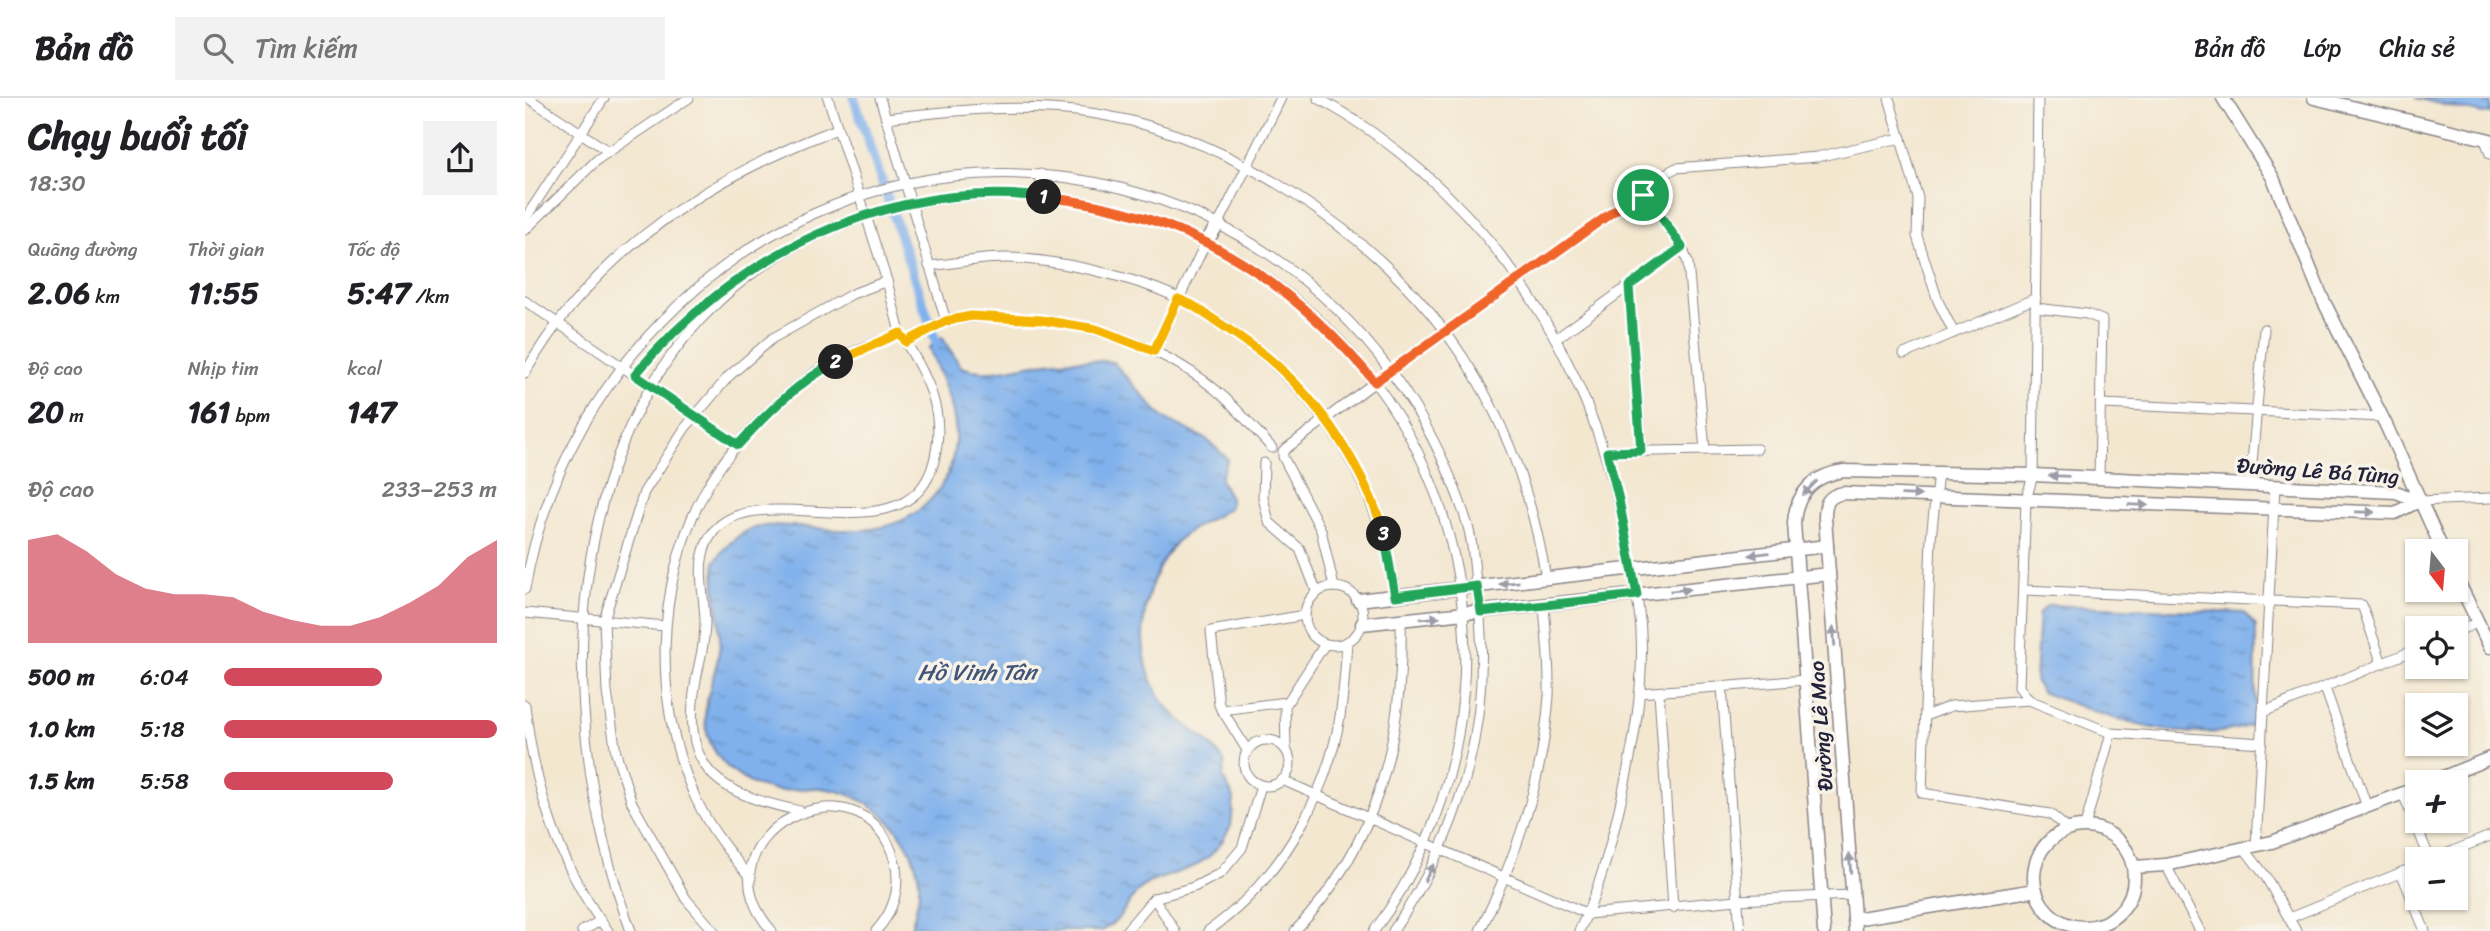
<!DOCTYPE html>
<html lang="vi">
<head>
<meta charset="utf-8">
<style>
  :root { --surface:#fff; --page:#f2f2f2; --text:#202124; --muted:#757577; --line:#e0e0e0; --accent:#d1495b }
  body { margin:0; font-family:Sriracha,sans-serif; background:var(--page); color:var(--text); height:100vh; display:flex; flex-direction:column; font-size:26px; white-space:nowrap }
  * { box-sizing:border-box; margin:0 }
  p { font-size:23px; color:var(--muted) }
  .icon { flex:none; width:38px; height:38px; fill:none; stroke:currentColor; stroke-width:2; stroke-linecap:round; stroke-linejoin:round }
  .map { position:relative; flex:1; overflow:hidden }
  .side { display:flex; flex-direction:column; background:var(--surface); width:525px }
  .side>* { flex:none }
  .needle { width:46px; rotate:164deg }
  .fabs { position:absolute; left:1880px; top:441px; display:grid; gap:14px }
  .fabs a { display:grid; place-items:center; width:63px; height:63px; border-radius:0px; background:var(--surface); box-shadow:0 2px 5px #0004; font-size:35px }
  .pin { position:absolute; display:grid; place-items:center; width:60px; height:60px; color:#fff; margin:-30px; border:4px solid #fff; border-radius:50%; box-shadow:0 2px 7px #0007 }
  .km { position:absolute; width:35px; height:35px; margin:-18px; border-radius:50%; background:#222; color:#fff; font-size:19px; line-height:35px; text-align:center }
  .round { display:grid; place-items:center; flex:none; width:74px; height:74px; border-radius:0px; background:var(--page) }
  .overview { display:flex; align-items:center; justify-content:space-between; height:119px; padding:0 28px }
  h1 { font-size:38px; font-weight:800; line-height:52px }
  .metrics { display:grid; grid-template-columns:repeat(3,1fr); gap:10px; height:119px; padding:7px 28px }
  .metrics div { display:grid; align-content:center }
  .metrics b { font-size:30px; font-weight:800 }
  .metrics small { font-size:19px; font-weight:400 }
  .metrics p { font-size:19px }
  .chart { height:196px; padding:14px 28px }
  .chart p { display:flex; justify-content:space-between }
  .chart svg { width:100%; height:126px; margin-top:7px; fill:var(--accent); opacity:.7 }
  ul { padding:0 28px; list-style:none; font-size:23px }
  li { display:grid; grid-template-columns:112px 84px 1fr; align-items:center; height:52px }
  li i { height:18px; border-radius:9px; background:var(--accent) }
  header { display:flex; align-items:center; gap:42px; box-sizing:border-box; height:98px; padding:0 35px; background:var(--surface); border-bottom:2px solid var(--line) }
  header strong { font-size:33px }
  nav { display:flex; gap:38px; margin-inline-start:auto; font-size:24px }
  .search { width:490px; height:63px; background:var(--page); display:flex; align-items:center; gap:18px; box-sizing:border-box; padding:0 24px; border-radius:0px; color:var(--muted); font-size:26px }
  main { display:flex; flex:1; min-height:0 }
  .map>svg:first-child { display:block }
  .water { fill:url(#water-ripples); stroke:#516a94; stroke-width:2 }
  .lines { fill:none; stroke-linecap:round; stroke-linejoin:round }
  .canal { stroke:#80b1ec; stroke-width:10 }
  .street-casing { stroke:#8a8486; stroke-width:11 }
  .secondary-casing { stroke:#8a8486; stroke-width:15 }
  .street { stroke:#fff; stroke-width:9 }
  .secondary { stroke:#fff; stroke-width:12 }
  .oneway { fill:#9c9ca7 }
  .split-1-casing { stroke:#fff; stroke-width:14 }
  .split-2-casing { stroke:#fff; stroke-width:14 }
  .split-3-casing { stroke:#fff; stroke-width:14 }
  .split-4-casing { stroke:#fff; stroke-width:14 }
  .split-1 { stroke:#f0652b; stroke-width:9 }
  .split-2 { stroke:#22a559; stroke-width:9 }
  .split-3 { stroke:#f5b400; stroke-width:9 }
  .split-4 { stroke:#22a559; stroke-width:9 }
  .labels { text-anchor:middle; stroke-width:7; stroke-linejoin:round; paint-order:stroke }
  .street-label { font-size:21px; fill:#22223b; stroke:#f7f3e8 }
  .water-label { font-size:23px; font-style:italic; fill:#435479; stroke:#f7f3e8 }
</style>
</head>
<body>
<header>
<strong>Bản đồ</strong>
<div class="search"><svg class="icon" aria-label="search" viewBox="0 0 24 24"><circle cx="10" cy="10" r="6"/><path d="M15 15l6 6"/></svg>Tìm kiếm</div>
<nav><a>Bản đồ</a><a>Lớp</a><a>Chia sẻ</a></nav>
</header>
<main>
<section class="side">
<div class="overview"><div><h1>Chạy buổi tối</h1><p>18:30</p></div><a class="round"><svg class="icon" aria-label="share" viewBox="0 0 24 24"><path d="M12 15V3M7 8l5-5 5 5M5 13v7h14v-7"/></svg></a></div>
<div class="metrics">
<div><p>Quãng đường</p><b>2.06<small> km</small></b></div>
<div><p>Thời gian</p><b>11:55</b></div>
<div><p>Tốc độ</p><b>5:47<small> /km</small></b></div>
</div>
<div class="metrics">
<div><p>Độ cao</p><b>20<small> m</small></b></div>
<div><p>Nhịp tim</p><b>161<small> bpm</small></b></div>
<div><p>kcal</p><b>147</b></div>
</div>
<div class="chart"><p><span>Độ cao</span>233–253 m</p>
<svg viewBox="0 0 160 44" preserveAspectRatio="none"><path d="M0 44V8L10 6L20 12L30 20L40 25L50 27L60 27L70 28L80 33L90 36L100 38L110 38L120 35L130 30L140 24L150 14L160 8V44z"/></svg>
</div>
<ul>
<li><b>500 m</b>6:04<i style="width:58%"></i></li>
<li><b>1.0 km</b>5:18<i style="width:100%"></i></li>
<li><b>1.5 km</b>5:58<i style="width:62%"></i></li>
</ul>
</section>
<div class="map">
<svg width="1965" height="833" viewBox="0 0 1965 833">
  <defs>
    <pattern id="water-ripples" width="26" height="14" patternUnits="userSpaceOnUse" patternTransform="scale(1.75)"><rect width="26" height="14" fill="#80b1ec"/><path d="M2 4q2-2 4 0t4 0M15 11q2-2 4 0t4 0" fill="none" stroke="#6890c0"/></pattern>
  </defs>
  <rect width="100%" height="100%" fill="#f7f3e8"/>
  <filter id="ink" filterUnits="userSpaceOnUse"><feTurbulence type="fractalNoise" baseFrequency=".0143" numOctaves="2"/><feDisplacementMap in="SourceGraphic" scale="14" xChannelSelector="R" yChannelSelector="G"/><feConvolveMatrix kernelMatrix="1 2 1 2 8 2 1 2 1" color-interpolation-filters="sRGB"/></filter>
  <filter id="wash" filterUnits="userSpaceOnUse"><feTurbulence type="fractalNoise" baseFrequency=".00686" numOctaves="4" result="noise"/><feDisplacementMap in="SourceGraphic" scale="28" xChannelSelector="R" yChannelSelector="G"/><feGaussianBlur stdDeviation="1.57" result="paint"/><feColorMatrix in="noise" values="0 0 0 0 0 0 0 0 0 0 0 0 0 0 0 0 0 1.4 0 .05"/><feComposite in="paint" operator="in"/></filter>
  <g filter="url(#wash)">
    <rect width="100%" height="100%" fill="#f3e7d0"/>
    <!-- water -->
    <g class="water">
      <polygon points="1890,0 1965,0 1965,15 1957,16"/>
      <path d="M417 239 436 269C465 279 487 269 516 265 540 261 565 262 588 264L637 319 681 341 703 361 695 381 705 400V409C689 421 665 429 651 444 615 486 605 558 639 605 657 629 685 639 700 665L698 679 709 701 706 728 696 745 686 757 670 768 623 785 612 794 592 822 577 833H385C390 815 397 795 393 776 383 729 342 695 295 690 280 689 263 695 248 692 226 689 203 674 191 655 164 614 196 580 195 538 194 513 187 489 190 464 202 445 218 430 240 428 275 425 312 436 347 431 402 423 434 380 430 326 427 301 413 273 404 250Z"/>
      <path d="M1524 507 1719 515 1731 528 1730 619 1726 627C1658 650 1580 618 1516 594L1510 582 1514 515Z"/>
    </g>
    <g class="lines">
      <!-- canal -->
      <polyline class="canal" points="329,0 411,244"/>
    </g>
  </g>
  <g filter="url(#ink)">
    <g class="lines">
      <defs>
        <g id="street">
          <polyline points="3,0 83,53"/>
          <polyline points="355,0 421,223"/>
          <path d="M793 0C969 99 1075 270 1106 467 1110 489 1115 511 1116 535 1119 593 1108 650 1095 707 1085 750 1074 793 1054 833"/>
          <polyline points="1364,0 1393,100 1392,138 1413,203 1429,235"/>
          <path d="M361 20C424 13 487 6 551 13 629 22 702 53 767 95 912 188 993 311 1021 480"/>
          <polyline points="1960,42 1965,56"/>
          <polyline points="1112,97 1132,80 1151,70 1292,59 1376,40"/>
          <polyline points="516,98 516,76"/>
          <polyline points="0,121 79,0"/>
          <polyline points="694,125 756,0"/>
          <polyline points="0,132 73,61 164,0"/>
          <path d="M404 168C435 165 470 157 500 161 551 166 624 182 668 208 779 272 853 369 870 498"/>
          <polyline points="1104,188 1117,353"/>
          <polyline points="0,203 213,347"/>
          <polyline points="1511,210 1562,216 1577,222 1574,380"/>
          <polyline points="1032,240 1157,149"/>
          <path d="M381 244C395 238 408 226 423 222 448 217 473 220 498 221 570 225 644 250 699 299 716 315 731 333 747 350"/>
          <polyline points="629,253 681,144"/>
          <polyline points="1379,256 1511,200"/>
          <path d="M0 275C69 153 185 79 312 31"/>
          <polyline points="1578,306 1857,319"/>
          <polyline points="1081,354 1232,351"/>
          <polyline points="739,365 738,400 744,424 775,451 792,495"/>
          <polyline points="1413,374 1406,441 1397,695 1525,716 1543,731"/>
          <polyline points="1725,387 1739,231"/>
          <polyline points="1894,403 1965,400"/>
          <polyline points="809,489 796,432 758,359 758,353 850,284 1112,97 1123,100 1157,149 1163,165 1180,352"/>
          <circle cx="809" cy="518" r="29"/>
          <path d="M0 491C20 373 80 271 169 193 240 129 334 88 428 78 664 54 872 201 942 425 948 444 949 466 951 485 970 613 941 727 868 833"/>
          <polyline points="1498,492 1837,507 1857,566"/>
          <polyline points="0,515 140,528"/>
          <polyline points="1930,534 1954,524"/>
          <polyline points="1197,589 1215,833"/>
          <polyline points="1800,590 1842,709"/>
          <polyline points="1134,594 1148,810"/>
          <polyline points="1114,595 1281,582"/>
          <polyline points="1504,602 1494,589 1501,402 1508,377 1513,0"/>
          <path d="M0 607C9 687 34 768 83 833"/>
          <polyline points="696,612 761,604"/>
          <polyline points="1738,614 1892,551"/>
          <polyline points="1400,618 1426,608 1504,602 1586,635 1737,645"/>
          <circle cx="742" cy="665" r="23"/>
          <polyline points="761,651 760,608 800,546"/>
          <polyline points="722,652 694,607 686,533 780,517"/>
          <polyline points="757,682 1063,816 1212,802 1327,797"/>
          <polyline points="1878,696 1905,761"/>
          <path d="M275 713C198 696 156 677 170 588 173 567 180 548 180 525 180 494 167 461 189 433 235 377 385 462 409 363 422 312 401 276 375 235"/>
          <polyline points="1560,728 1586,635"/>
          <polyline points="1731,747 1750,388"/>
          <polyline points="1719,750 1741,779 1771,833"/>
          <polyline points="1908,761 1965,738"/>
          <polyline points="1641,767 1675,833"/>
          <polyline points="1876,774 1900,833"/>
          <path d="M226 780C205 756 185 731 171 701 127 605 130 486 180 393 205 348 244 310 284 279 309 259 345 247 375 235L362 183 303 0"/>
          <polyline points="629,800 650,833"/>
          <polyline points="1764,820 1892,768"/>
          <polyline points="57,833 75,823"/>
          <path d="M106 833C0 547 54 165 402 103 520 83 644 111 743 181 827 240 891 325 920 424 962 564 936 716 849 833"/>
          <polyline points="189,833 161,801 107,705 91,655 82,594 79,522 119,394 160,330 204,278 248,240 327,196 362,183"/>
          <path d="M247 833C163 737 341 650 370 764 376 790 368 814 351 833"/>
          <polyline points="601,833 629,800 669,789 696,775 717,750 736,688"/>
          <path d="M683 833C751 786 799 705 814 624 819 598 820 571 822 544"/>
          <path d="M770 833C853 746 879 640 876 523"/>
          <path d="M955 833C991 759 1018 682 1024 598 1025 568 1021 537 1019 507"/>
        </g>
        <g id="secondary">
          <polyline points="1698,0 1748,80 1798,202 1861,327 1918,453"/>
          <polyline points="1789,0 1965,42"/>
          <polyline points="681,144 694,125"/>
          <polyline points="1930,477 1965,549"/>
          <polyline points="833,502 1302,448"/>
          <polyline points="837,526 1304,476"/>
          <polyline points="1906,684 1965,660"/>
          <circle cx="1559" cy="779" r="50"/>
          <polyline points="1608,769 1641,767 1747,744 1892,690"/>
          <polyline points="1329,821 1511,792"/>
          <path d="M1299 833 1269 425C1271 394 1290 377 1319 373L1508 377 1871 394 1894 403"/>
          <path d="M1330 833 1300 420C1300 406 1302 398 1318 395L1870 415 1894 403"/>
        </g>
      </defs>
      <!-- street casing -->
      <use href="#street" class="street-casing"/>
      <!-- secondary casing -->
      <use href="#secondary" class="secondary-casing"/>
      <!-- street -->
      <use href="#street" class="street"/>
      <!-- secondary -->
      <use href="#secondary" class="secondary"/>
    </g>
    <!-- one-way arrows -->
    <defs><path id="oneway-solid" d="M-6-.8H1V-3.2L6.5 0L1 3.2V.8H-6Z" transform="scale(1.75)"/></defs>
    <g class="oneway">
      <use href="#oneway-solid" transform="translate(1534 378) rotate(-178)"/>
      <use href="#oneway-solid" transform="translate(1285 390) rotate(135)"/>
      <use href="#oneway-solid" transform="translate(1386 397) rotate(2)"/>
      <use href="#oneway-solid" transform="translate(1613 407) rotate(2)"/>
      <use href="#oneway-solid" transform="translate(1840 414) rotate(1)"/>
      <use href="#oneway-solid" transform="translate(1234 456) rotate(173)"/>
      <use href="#oneway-solid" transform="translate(984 485) rotate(174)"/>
      <use href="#oneway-solid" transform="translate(1155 492) rotate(-6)"/>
      <use href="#oneway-solid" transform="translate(905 520) rotate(-6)"/>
      <use href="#oneway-solid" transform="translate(1309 538) rotate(-94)"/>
      <use href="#oneway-solid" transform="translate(1325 765) rotate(-94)"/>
      <use href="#oneway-solid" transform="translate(904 775) rotate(-61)"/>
    </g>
  </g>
  <g class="lines" filter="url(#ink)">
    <defs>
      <path id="split-1" d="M519 99C661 114 759 176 850 284L1110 98 1118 97"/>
      <path id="split-2" d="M311 264C273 284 242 315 213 347L110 277C208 157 362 81 519 99"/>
      <path id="split-3" d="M311 264 375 235 381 244 421 223 446 218 516 222 571 231 629 253 653 201 667 207C692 224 718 240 742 259 795 303 840 371 859 436"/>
      <polyline id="split-4" points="859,436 870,498 952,488 956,514 1112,497 1094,402 1082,354 1116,353 1104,188 1157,149 1123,100 1118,97"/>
    </defs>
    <!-- split-1 casing -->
    <use href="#split-1" class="split-1-casing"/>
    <!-- split-2 casing -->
    <use href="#split-2" class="split-2-casing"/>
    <!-- split-3 casing -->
    <use href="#split-3" class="split-3-casing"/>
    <!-- split-4 casing -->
    <use href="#split-4" class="split-4-casing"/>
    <!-- split-1 -->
    <use href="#split-1" class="split-1"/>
    <!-- split-2 -->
    <use href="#split-2" class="split-2"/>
    <!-- split-3 -->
    <use href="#split-3" class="split-3"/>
    <!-- split-4 -->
    <use href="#split-4" class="split-4"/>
  </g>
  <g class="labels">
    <!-- street labels -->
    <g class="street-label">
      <text transform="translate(1793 373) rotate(4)" y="7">Đường Lê Bá Tùng</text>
      <text transform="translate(1296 628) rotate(-94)" y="7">Đường Lê Mao</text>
    </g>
    <!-- water labels -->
    <g class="water-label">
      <text x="452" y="582">Hồ Vinh Tân</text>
    </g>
  </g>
</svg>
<div class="fabs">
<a><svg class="needle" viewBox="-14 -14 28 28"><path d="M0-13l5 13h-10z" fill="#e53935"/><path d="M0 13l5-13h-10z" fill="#757577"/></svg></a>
<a><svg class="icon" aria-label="locate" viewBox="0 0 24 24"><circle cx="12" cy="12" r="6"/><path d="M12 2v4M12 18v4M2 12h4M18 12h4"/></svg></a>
<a><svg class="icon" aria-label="layers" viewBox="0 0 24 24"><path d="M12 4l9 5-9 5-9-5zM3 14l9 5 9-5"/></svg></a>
<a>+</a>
<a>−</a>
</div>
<div class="pin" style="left:1118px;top:97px;background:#1e9e55"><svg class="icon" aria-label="arrive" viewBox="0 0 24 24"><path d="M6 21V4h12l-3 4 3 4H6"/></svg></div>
<b class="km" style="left:519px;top:99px">1</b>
<b class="km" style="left:311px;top:264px">2</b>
<b class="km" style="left:859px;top:436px">3</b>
</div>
</main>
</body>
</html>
